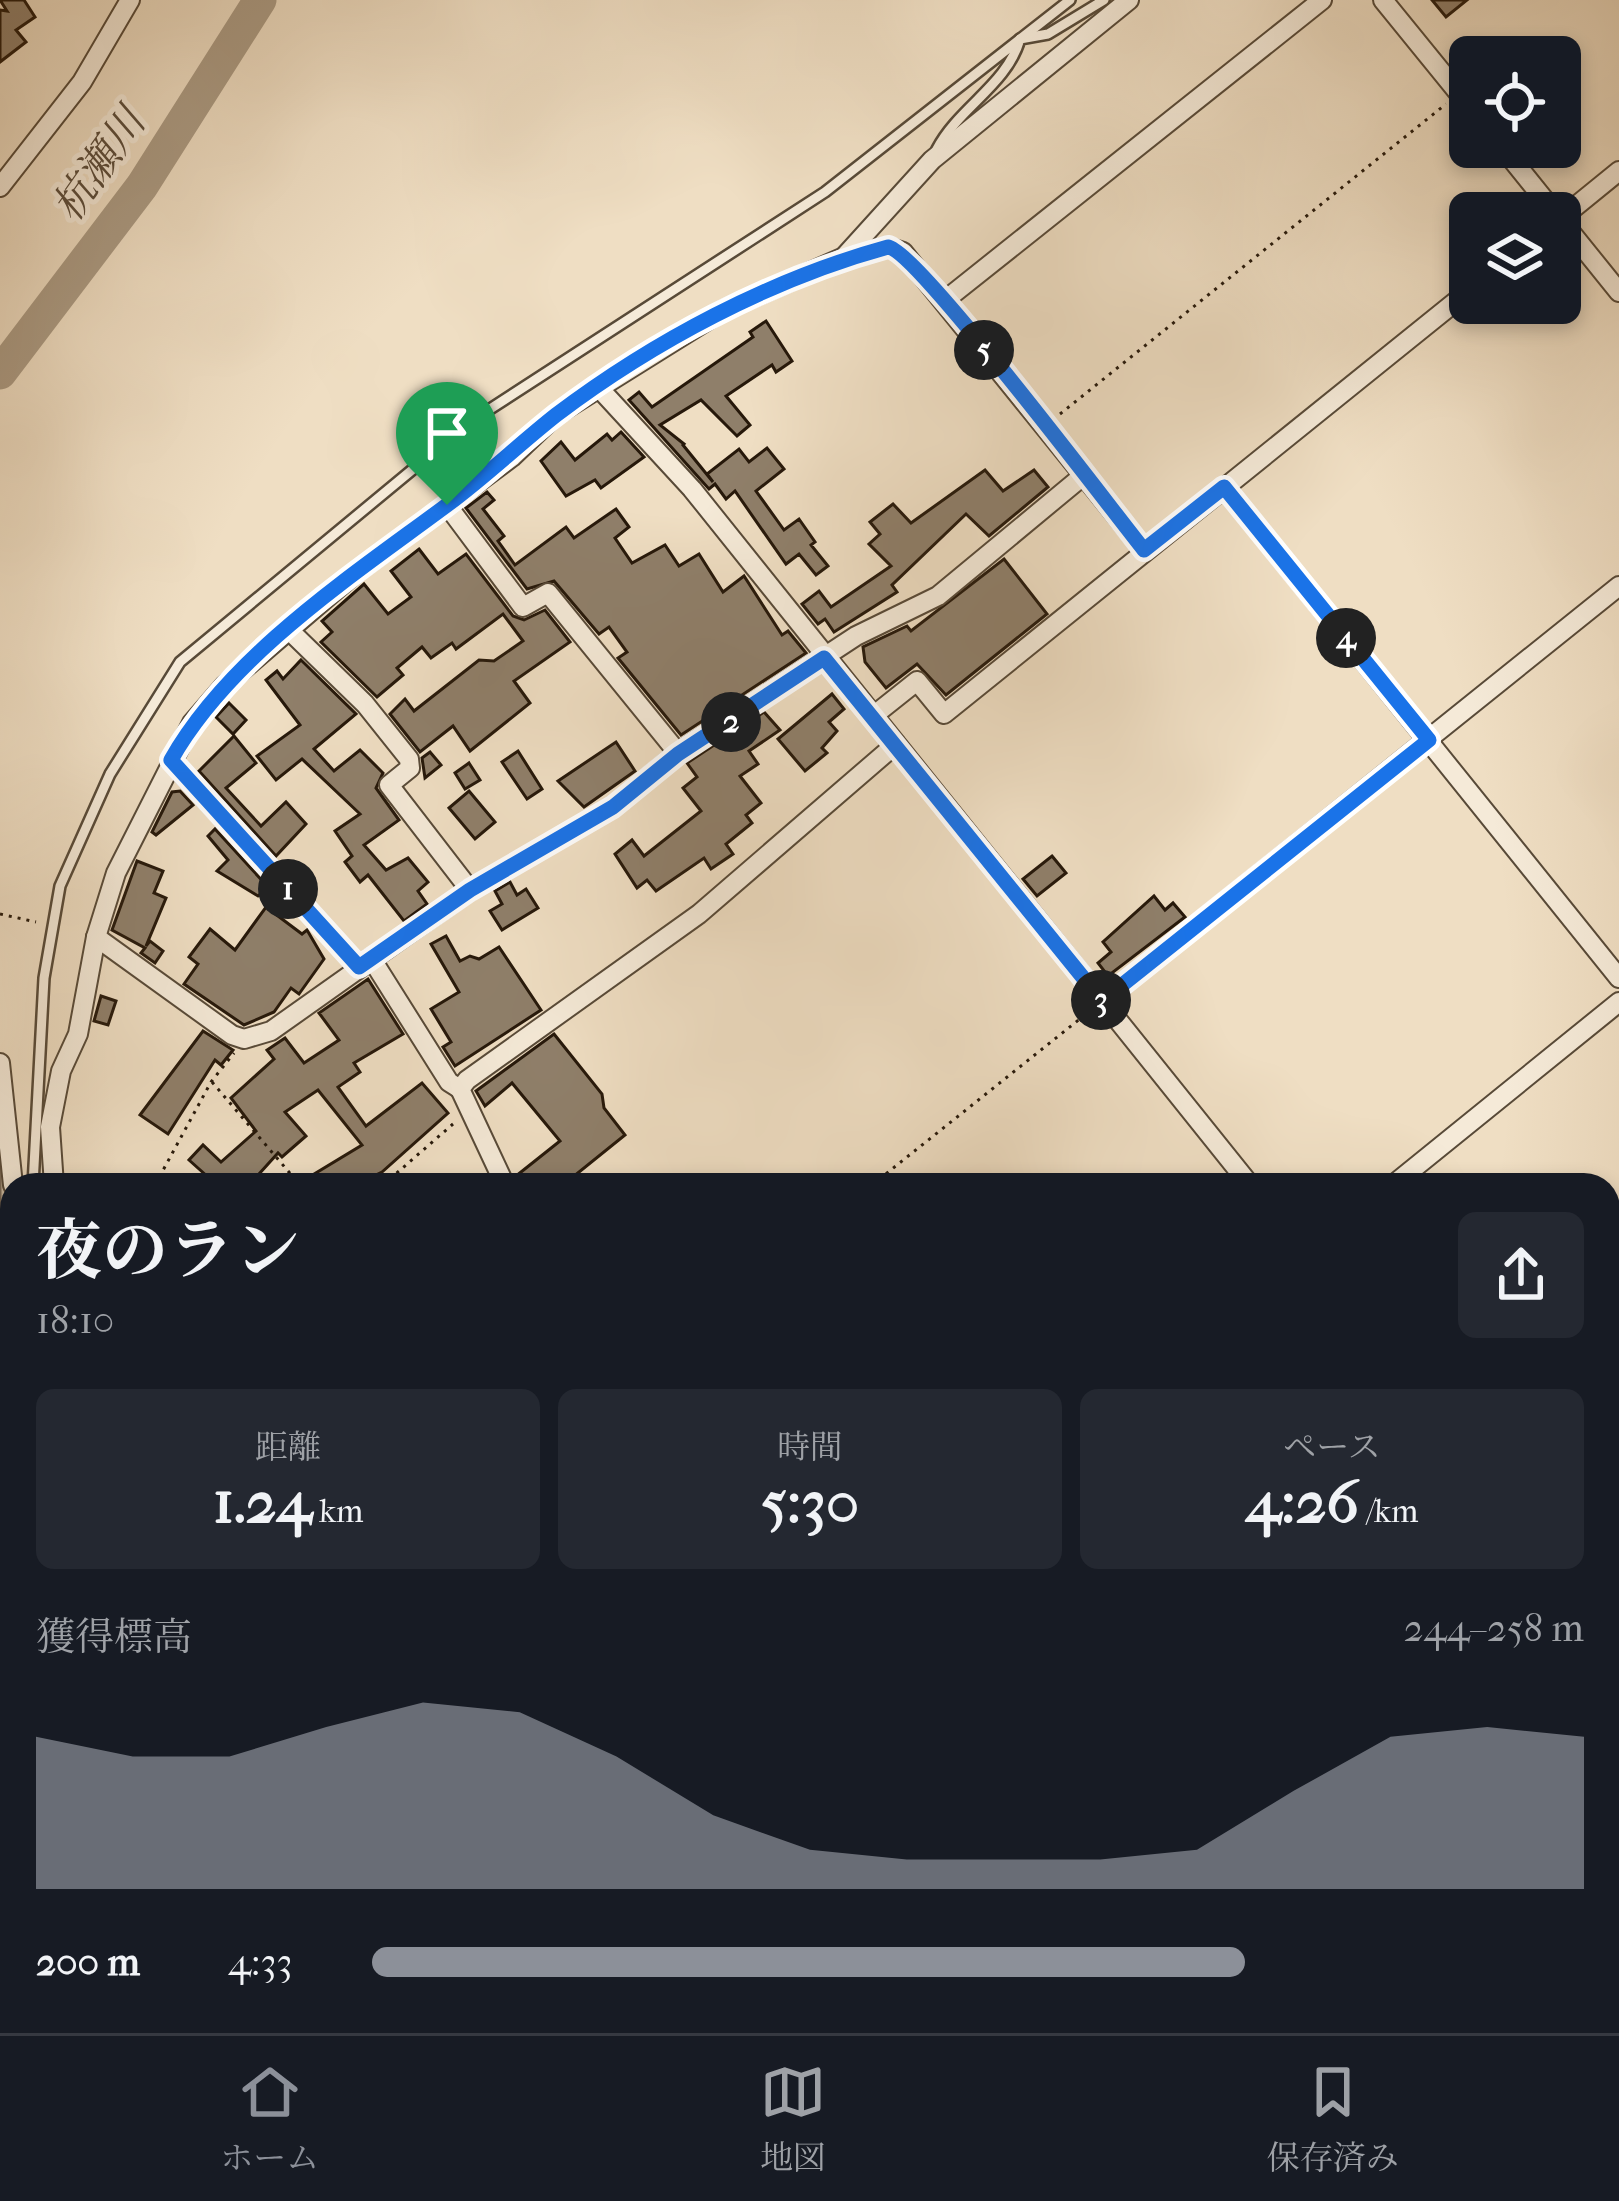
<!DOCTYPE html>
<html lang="ja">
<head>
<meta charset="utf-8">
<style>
  :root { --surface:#171b24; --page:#242831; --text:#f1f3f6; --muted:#9ea1a6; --line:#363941; --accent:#8c9099 }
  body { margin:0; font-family:"IM FELL French Canon","Noto Serif JP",serif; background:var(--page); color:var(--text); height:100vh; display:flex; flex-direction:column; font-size:45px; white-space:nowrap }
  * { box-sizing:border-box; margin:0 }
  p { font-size:39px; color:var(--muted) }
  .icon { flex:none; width:66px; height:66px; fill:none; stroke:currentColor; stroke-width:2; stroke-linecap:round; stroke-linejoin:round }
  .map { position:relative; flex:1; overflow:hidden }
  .drawer { position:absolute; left:0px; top:1173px; width:1620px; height:861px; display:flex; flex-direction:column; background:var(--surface); border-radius:36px 36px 0 0; box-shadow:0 6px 18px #0003 }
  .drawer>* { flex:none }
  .tools { position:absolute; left:1449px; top:36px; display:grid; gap:24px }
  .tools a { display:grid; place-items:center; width:132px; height:132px; border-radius:18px; background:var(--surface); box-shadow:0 6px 18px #0003; font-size:60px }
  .pin { position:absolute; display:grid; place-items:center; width:102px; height:102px; color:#fff; margin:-123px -51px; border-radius:50% 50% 50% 0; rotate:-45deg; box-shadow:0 0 12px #0007 }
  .pin .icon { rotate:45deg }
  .km { position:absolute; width:60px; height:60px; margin:-30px; border-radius:50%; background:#222; color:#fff; font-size:33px; line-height:60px; text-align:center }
  .round { display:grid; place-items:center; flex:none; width:126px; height:126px; border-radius:18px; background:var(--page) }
  .head { display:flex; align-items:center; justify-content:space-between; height:204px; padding:0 36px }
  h1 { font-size:66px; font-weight:700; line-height:90px }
  .metrics { display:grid; grid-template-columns:repeat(3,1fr); gap:18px; height:204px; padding:12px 36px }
  .metrics div { display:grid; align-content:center; border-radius:18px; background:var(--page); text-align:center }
  .metrics b { font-size:60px; font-weight:700 }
  .metrics small { font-size:33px; font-weight:400 }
  .metrics p { font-size:33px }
  .chart { height:336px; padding:24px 36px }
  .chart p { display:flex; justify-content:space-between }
  .chart svg { width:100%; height:216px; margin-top:12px; fill:var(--accent); opacity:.7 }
  ul { padding:0 36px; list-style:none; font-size:39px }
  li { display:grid; grid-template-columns:192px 144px 1fr; align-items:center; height:90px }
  li i { height:30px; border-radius:15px; background:var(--accent) }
  .tabs { display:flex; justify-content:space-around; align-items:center; height:168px; border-top:3px solid var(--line); background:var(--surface); font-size:33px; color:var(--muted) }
  .tabs a { display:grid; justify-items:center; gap:6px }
  .tabs .selected { color:var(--accent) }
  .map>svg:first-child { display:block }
  .park { fill:url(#park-tufts); stroke:#7a6a57; stroke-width:3 }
  .water { fill:url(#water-ripples); stroke:#766753; stroke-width:3 }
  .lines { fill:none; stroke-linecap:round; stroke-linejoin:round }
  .river { stroke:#ab9b84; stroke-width:33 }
  .building { fill:#8f7f6a; stroke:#26180a; stroke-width:3 }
  .service-casing { stroke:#584a38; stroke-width:14 }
  .minor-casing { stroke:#584a38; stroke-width:22 }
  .primary-casing { stroke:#26180a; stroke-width:34 }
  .path { stroke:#26180a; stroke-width:3; stroke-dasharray:3 6; stroke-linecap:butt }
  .service { stroke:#f5ead8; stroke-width:9 }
  .minor { stroke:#f5ead8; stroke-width:18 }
  .primary { stroke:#efdec3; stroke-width:30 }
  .route-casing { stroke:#fff; stroke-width:24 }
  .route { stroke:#1a73e8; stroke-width:15 }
  .labels { text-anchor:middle; stroke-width:10; stroke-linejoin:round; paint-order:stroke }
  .water-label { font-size:42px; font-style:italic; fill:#5b4c3b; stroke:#f5ead8 }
</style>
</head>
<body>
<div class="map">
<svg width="1619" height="2033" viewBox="0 0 1619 2033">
  <defs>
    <pattern id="park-tufts" width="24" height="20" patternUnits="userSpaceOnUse" patternTransform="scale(3)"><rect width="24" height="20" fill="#cdbca4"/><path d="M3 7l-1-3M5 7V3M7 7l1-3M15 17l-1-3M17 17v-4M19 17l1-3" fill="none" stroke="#b0a18c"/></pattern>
    <pattern id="water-ripples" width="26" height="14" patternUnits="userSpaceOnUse" patternTransform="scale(3)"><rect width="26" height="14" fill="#ab9b84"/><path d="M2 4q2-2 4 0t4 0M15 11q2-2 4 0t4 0" fill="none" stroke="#8b7d6a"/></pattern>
  </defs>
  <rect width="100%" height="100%" fill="#efdec3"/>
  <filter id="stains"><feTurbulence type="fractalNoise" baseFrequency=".00167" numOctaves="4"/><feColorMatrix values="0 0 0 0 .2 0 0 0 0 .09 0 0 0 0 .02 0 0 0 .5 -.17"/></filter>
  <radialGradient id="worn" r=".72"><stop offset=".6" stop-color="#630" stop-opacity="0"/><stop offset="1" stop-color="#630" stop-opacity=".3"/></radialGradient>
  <!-- park -->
  <polygon class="park" points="0,1153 12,1221 12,2022 894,2022 896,2033 0,2033"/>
  <!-- water -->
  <polygon class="water" points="0,1793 11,1822 12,1899 0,1898"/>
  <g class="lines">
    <!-- river -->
    <polyline class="river" points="0,373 142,186 260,0"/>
  </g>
  <!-- building -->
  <g class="building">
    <polygon points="0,0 24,0 35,17 16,30 26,42 0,62 0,10 7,11"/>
    <polygon points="1432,0 1467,0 1446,17"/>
    <polygon points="766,321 792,361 776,372 772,365 726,396 750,425 737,436 701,400 660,425 684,444 683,445 713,482 707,474 739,449 749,462 767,448 784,469 756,491 784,530 799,519 815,542 811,545 828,566 816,575 799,554 786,564 735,491 726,499 715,484 709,489 629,400 639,392 652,407 753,337 750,332"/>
    <polygon points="621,432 644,457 601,488 595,480 566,496 541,461 561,442 575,460 607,434 612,440"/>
    <polygon points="985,470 1003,491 1034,470 1048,487 989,536 966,514 892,585 897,592 834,632 825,619 818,624 802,604 819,591 831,607 891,566 869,544 880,534 870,522 893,504 911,523"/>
    <polygon points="487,492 494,500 483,509 504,536 498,541 515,565 566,527 574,538 616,509 629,527 615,538 632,563 665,545 679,566 699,554 723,592 744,576 782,635 788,631 806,653 681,735 618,658 627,652 609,627 599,634 554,581 527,589 466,508"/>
    <polygon points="419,549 438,574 466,554 513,616 524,620 545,610 570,642 514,681 530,703 470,751 453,726 420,752 390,714 405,699 414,711 479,660 494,661 523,641 503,614 456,649 452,643 431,658 422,647 397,668 403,675 377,697 321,642 332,632 322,621 364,584 388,614 411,597 391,571"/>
    <polygon points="1004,559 1047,614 946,695 917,664 886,688 865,662 863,647 907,626 911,631"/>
    <polygon points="301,660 356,714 314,749 334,771 360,750 383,773 376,788 399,820 364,845 386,870 408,858 428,882 418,891 427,904 404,921 368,875 360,882 345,862 352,856 335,831 360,814 302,759 276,780 257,756 300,725 266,680 277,671 283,679"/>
    <polygon points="832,694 844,709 829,722 837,731 822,748 827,753 805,771 778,739"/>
    <polygon points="229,703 246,720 233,734 216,717"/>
    <polygon points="764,712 780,730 749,751 758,764 740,776 761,803 746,815 752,823 726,844 733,854 711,869 704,858 656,891 647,880 637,888 615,854 632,840 644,856 701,811 683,788 697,777 687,763"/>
    <polygon points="234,736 256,763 226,788 261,826 286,802 306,824 276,856 199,771"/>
    <polygon points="616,742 635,771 584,807 558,781"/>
    <polygon points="518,751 542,789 527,799 502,762"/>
    <polygon points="430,752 441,765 425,778 422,758"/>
    <polygon points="469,763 480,780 465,789 455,773"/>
    <polygon points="180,791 193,805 156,835 152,832 172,792"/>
    <polygon points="469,791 495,822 475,839 449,808"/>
    <polygon points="215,829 268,887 258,896 217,871 228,860 208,836"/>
    <polygon points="1052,856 1066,873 1037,896 1023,879"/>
    <polygon points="137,861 163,871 154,893 166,898 146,946 150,941 163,951 155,963 141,953 145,948 112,930"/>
    <polygon points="510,882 517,895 526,889 538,908 502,930 490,911 502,904 495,891"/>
    <polygon points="1154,896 1165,910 1173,903 1185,917 1108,976 1098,963 1111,952 1103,942"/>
    <polygon points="266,907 302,934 307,930 324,959 299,994 291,988 274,1012 244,1025 184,984 198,964 189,957 210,929 235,950"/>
    <polygon points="446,936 460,961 470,956 479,959 499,947 541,1010 455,1066 443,1047 451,1042 431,1009 459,992 431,944"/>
    <polygon points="368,979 403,1034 354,1063 360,1072 338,1087 366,1126 422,1083 448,1113 382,1172 355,1185 296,1185 362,1145 318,1090 285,1112 306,1136 282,1157 278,1153 249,1185 217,1185 189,1160 203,1145 221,1162 256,1131 231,1098 274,1059 267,1050 285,1038 304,1063 339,1040 319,1013"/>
    <polygon points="101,996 116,1001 108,1025 94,1021"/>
    <polygon points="203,1031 233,1050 221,1065 215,1060 168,1134 140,1115"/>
    <polygon points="554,1034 602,1094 604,1108 625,1135 563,1185 524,1185 516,1176 560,1141 512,1083 485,1106 476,1091"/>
  </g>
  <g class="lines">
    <defs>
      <g id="service">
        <path d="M937 149C959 107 1007 85 1020 39L1048 34 1104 0"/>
        <polyline points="33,1185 44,978 60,886 110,774 180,662 470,422 825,192 1070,0"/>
        <polyline points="793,2022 798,2033"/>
        <polyline points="870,2022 874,2033"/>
      </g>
      <g id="minor">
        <polyline points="1383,0 1470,107"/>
        <polyline points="1502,147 1555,213"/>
        <polyline points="1619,171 1560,219 1619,292"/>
        <polyline points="0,187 82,82 130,0"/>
        <polyline points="844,257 888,247 903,252 1144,550"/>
        <polyline points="944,301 1322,0"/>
        <polyline points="599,388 692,489 1250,1185"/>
        <polyline points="1224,487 1619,978"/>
        <polyline points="447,505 523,607 548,593 678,753"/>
        <polyline points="289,630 365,704 409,759 410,768 389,785 470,890"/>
        <polyline points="873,716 917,681 944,714 1470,290"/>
        <polyline points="171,761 359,967"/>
        <polyline points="96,937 232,1035 244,1039 271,1031 470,890 613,807 678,753 856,636 938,596 1084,475"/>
        <polyline points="371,958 449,1082 460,1089"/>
        <polyline points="1102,1001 1619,586"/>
        <polyline points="0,1063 13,1185"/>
        <polyline points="54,1185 50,1127 61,1071 78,1034 96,937 116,873 192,723 225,685 358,571 512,457 556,415 724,310 844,257 932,160 1129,0"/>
        <polyline points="505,1185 460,1089 467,1080 699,914 896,744"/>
        <polyline points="1393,1185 1619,1002"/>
        <polyline points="1608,1423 1619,1414"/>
        <polyline points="1608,1623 1619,1637"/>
        <polyline points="935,2022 941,2033"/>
        <polyline points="963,2022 966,2033"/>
        <polyline points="1140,2022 1143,2033"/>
        <polyline points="1214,2022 1217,2033"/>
        <polyline points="1434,2033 1448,2022"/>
      </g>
      <g id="primary">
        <polyline points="1608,1827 1619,1818"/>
        <polyline points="1608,1867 1619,1858"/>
        <polyline points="1349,2033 1364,2022"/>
        <polyline points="1386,2033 1402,2022"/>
      </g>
    </defs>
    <!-- service casing -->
    <use href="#service" class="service-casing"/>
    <!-- minor casing -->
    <use href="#minor" class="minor-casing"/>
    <!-- primary casing -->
    <use href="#primary" class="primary-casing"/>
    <!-- path -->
    <g class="path">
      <polyline points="1060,414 1446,104"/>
      <polyline points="0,914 36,922"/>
      <polyline points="212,1082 300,1185"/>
      <polyline points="155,1185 211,1082 234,1053"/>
      <polyline points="383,1185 453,1124"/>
      <polyline points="872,1185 1086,1014"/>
      <polyline points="0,1439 12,1443"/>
      <polyline points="0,1533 8,1569 12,1654"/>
      <polyline points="0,1851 12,1851"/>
      <polyline points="185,2022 193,2033"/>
      <polyline points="414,2033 441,2022"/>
    </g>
    <!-- service -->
    <use href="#service" class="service"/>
    <!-- minor -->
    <use href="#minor" class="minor"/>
    <!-- primary -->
    <use href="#primary" class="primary"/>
  </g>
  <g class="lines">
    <defs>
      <path id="route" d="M888 247C917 251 1111 509 1144 550L1224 487 1429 740 1102 1001 824 658 678 754 613 807 470 890 359 967 171 760C229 657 350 577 443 508 483 479 518 445 556 415 654 341 771 279 888 247Z"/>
    </defs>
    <!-- route casing -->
    <use href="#route" class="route-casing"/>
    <!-- route -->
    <use href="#route" class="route"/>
  </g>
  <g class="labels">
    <!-- water labels -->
    <g class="water-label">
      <text transform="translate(98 164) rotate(-55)" y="15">杭瀬川</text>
    </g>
  </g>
  <rect width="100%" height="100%" filter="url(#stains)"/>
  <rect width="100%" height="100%" fill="url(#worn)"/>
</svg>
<div class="tools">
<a><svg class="icon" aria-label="locate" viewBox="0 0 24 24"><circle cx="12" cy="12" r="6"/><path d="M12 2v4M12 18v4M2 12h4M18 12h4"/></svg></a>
<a><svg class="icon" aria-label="layers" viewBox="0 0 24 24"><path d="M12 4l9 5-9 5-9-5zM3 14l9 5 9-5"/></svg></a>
</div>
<div class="pin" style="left:447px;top:505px;background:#1e9e55"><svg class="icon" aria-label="arrive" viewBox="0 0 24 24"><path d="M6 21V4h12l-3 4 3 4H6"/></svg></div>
<b class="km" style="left:288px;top:889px">1</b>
<b class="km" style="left:731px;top:722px">2</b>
<b class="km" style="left:1101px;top:1000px">3</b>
<b class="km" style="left:1346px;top:638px">4</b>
<b class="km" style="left:984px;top:350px">5</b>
<section class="drawer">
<div class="head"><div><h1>夜のラン</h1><p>18:10</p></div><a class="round"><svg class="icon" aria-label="share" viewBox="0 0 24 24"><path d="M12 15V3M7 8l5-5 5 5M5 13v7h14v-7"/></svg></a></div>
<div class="metrics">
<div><p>距離</p><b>1.24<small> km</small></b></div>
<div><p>時間</p><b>5:30</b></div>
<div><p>ペース</p><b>4:26<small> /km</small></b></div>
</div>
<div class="chart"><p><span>獲得標高</span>244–258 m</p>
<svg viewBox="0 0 160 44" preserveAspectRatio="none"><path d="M0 44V13L10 17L20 17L30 11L40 6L50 8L60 17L70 29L80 36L90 38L100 38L110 38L120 36L130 24L140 13L150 11L160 13V44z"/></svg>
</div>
<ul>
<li><b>200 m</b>4:33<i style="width:72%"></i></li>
</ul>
</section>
</div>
<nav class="tabs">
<a class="selected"><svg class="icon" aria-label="home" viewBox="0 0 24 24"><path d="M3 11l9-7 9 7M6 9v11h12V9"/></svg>ホーム</a>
<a><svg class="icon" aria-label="map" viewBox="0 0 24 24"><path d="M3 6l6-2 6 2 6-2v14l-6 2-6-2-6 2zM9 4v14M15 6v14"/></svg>地図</a>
<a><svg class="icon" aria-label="saved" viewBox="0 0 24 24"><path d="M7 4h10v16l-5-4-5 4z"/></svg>保存済み</a>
</nav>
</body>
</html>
